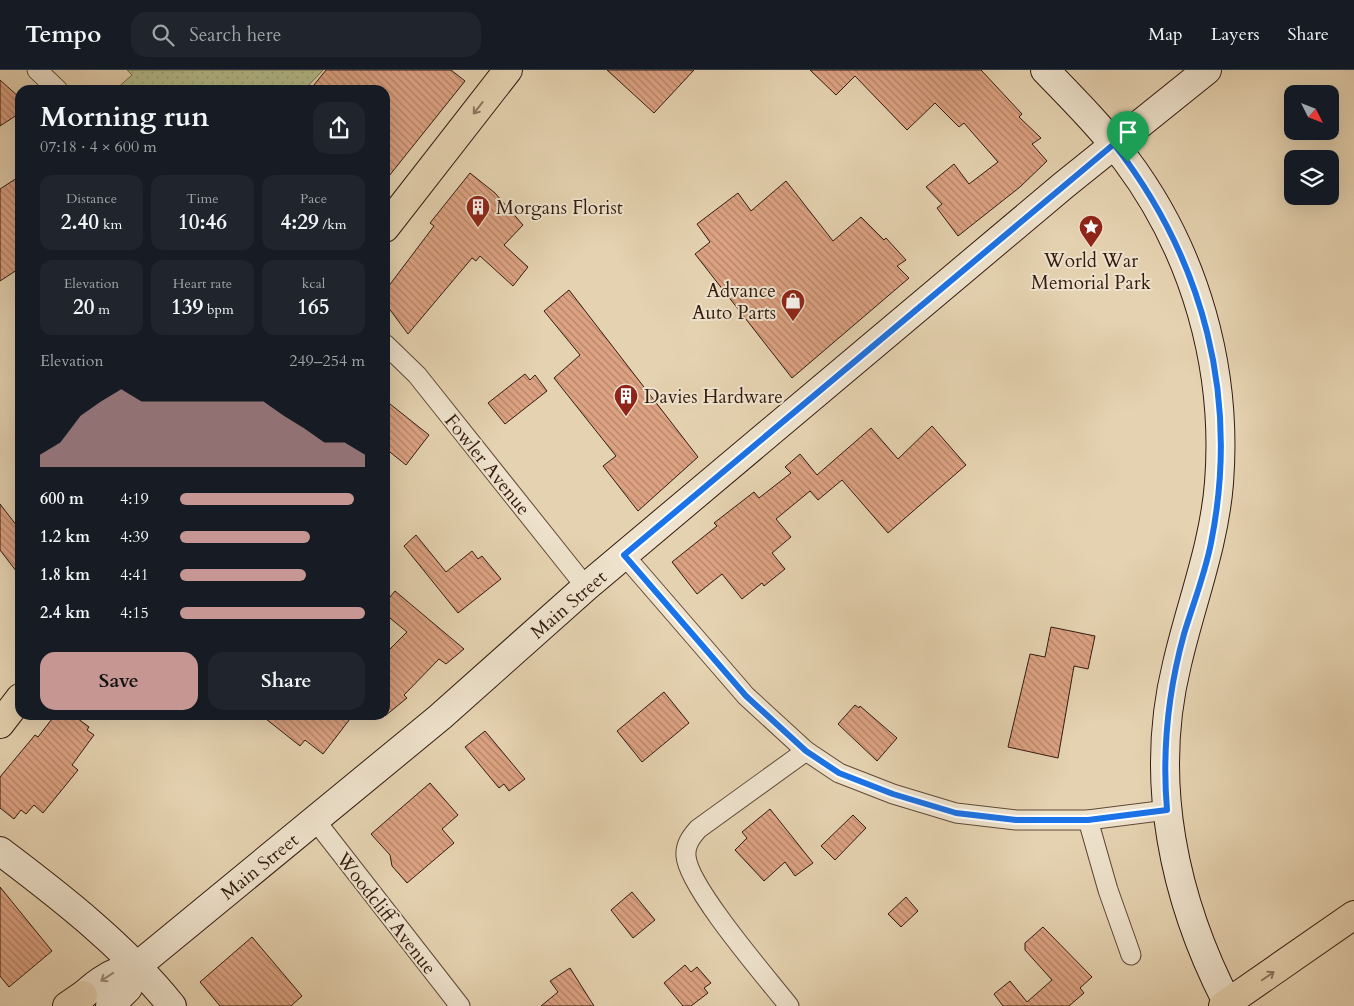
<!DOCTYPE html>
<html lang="en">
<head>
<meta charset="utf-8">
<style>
  :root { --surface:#171b24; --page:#20242c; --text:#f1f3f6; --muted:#9ea1a6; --line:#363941; --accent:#c59692 }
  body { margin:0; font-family:Cardo,serif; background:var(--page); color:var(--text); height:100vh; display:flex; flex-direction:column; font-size:19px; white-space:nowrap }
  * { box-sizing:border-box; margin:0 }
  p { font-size:16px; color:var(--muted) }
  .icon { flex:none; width:28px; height:28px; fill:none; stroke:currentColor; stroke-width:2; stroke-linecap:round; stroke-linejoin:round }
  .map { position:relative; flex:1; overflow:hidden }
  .side { position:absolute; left:15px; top:15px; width:375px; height:635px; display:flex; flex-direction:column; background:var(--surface); border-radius:15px; box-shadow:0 5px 20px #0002 }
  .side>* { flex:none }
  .needle { width:32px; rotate:132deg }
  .fabs { position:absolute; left:1284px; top:15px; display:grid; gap:10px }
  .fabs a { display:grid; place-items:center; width:55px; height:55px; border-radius:10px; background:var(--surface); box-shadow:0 5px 20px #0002; font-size:25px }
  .pin { position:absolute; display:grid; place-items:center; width:42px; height:42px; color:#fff; margin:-51px -21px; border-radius:50% 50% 50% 0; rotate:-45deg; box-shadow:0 0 5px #0007 }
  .pin .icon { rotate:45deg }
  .round { display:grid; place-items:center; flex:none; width:52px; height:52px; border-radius:15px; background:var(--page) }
  .overview { display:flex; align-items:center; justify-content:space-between; height:85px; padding:0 25px }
  h1 { font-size:28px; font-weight:700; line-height:38px }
  .metrics { display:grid; grid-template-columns:repeat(3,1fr); gap:8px; height:85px; padding:5px 25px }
  .metrics div { display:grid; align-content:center; border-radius:12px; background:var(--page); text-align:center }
  .metrics b { font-size:21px; font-weight:700 }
  .metrics small { font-size:14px; font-weight:400 }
  .metrics p { font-size:14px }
  .chart { height:140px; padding:10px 25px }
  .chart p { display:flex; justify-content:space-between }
  .chart svg { width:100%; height:90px; margin-top:5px; fill:var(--accent); opacity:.7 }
  .action { display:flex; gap:10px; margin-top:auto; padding:10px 25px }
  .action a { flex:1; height:58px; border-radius:15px; background:var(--accent); color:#111; font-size:20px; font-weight:700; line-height:58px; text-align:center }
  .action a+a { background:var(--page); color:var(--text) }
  ul { padding:0 25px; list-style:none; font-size:16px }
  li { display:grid; grid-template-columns:80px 60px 1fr; align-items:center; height:38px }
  li i { height:12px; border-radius:6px; background:var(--accent) }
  header { display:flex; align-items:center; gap:30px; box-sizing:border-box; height:70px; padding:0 25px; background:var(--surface); border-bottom:1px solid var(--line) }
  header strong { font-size:24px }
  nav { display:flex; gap:28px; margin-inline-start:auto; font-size:18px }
  .search { width:350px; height:45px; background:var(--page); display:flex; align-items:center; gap:12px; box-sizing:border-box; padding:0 18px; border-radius:15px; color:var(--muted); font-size:19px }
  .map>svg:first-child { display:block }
  .park { fill:url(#park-dots); stroke:#746c4d }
  .building { fill:url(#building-back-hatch); stroke:#331b0f }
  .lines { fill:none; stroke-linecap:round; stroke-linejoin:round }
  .street-casing { stroke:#604937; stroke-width:21 }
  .secondary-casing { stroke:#331b0f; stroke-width:30 }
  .primary-casing { stroke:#331b0f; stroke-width:30 }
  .highway-casing { stroke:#331b0f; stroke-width:30 }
  .street { stroke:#eee2cc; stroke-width:19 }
  .secondary { stroke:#eee2cc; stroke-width:28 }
  .primary { stroke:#e5d2b0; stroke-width:28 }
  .highway { stroke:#e5d2b0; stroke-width:28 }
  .oneway { stroke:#8c7660 }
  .oneway2 { stroke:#9a8877 }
  .route-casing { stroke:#fff; stroke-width:10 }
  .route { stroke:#1a73e8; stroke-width:6 }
  .labels { text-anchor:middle; stroke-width:4; stroke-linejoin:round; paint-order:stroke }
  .poi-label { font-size:19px; fill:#331b0f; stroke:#eee2cc; text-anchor:start }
  .street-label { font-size:19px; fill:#331b0f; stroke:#eee2cc }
</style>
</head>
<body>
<header>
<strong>Tempo</strong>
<div class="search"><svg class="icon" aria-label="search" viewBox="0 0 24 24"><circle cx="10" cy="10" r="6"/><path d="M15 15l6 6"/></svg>Search here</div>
<nav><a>Map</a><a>Layers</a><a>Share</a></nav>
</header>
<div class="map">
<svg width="1354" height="936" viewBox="0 0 1354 936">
  <defs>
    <pattern id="park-dots" width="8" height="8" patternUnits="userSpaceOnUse" patternTransform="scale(1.25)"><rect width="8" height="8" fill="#b5bc8b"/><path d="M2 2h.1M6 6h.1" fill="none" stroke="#9ca177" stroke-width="1.8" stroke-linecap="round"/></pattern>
    <pattern id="building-back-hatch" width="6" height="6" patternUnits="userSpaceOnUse" patternTransform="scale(1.25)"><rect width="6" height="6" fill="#dca282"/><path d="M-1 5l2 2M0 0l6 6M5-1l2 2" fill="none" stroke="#b38369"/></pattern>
  </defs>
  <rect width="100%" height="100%" fill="#e5d2b0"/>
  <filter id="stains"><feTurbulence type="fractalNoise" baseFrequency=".004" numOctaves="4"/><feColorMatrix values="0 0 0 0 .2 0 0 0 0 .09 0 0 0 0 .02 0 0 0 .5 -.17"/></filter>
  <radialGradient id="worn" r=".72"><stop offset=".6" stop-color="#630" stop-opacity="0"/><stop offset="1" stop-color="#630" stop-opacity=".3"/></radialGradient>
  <!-- park -->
  <polygon class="park" points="127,0 323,0 304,20 115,20 132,5"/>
  <!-- building -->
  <g class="building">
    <polygon points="326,0 451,0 465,11 385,111 385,20 310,20"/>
    <polygon points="607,0 694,0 654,43"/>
    <polygon points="810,0 981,0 1022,44 1019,47 1041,68 1032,74 1047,91 1020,117 958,166 937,138 942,134 926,117 954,94 969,114 998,92 964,53 959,57 935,33 907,60 855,6 836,25"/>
    <polygon points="0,10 20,28 20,43 0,56"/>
    <polygon points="470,103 495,123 523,155 504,175 528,197 513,216 480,186 476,191 472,188 408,264 385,233 385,221 434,156 430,153"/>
    <polygon points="20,106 20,198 0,211 0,119"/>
    <polygon points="786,111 833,171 861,147 884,170 886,168 906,190 897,196 909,208 792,308 695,184 710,172 697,154 738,123 751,141"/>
    <polygon points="569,220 698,387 638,441 603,396 616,386 554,308 580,285 544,241"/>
    <polygon points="525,304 530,310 535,305 547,321 505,354 488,333"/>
    <polygon points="385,330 429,365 406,395 385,378"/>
    <polygon points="932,356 966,395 888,463 842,410 818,430 810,421 776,449 791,467 772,483 785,499 764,516 762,513 742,529 722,504 697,524 672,492 717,456 714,453 754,422 759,428 791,403 785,397 800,384 817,405 871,358 898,389"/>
    <polygon points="0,434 20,460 20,506 0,480"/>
    <polygon points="416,465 446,502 472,481 478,489 482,486 501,509 458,543 404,476"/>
    <polygon points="395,521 464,579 446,594 439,589 404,625 407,628 385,646 385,584 407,562 385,544 385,533"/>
    <polygon points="1051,557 1095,566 1088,599 1074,596 1058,688 1008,677 1030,584 1045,587"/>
    <polygon points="664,622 689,653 642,692 617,661"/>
    <polygon points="855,635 859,638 860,636 897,668 877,691 838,654"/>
    <polygon points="55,645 73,645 89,657 87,660 94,665 72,695 78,700 43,743 34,735 26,744 21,740 14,749 0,738 0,707 35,665 38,667"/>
    <polygon points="261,645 353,645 323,684 305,670 300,676"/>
    <polygon points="485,661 525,709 509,721 504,714 499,718 465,677"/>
    <polygon points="430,713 458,745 442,759 454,773 407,813 392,796 390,785 371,764"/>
    <polygon points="770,739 813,793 795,806 785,792 764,811 735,780 747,768 742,762"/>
    <polygon points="853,745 866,758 835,790 821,776"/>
    <polygon points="0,817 52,881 9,917 0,906"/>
    <polygon points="632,822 655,850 633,868 611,840"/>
    <polygon points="906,827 918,841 901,857 888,844"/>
    <polygon points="1043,857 1092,907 1080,918 1084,923 1069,936 1003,936 994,924 1010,911 1027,932 1052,910 1025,880 1025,873"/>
    <polygon points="252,867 302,926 291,936 220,936 200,912"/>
    <polygon points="685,895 691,902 697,897 711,913 704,918 708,923 691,936 683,936 664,913"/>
    <polygon points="570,898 594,936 541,936 558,922 550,911"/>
  </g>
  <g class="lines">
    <defs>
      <g id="street">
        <polyline points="37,0 58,20"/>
        <polyline points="385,274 417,305 586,517"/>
        <polyline points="624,485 746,626 806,681 839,703 893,724 956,743 1016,750 1088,750 1167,740"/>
        <polyline points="315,750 460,936"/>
        <polyline points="1088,750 1108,820 1131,885"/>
        <path d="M789 936C767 908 688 817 686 786 685 775 691 767 698 759L806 681"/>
      </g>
      <g id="secondary">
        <path d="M1045 0C1073 29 1101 57 1126 90 1195 182 1228 298 1219 413 1214 476 1191 533 1177 594 1148 711 1174 831 1229 936"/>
        <path d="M0 781C61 827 124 876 172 936"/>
        <path d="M72 936C90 918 110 900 136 897L440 647 586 517 1064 115 1207 0"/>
        <polyline points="110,936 128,918 136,897"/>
      </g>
      <polyline id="primary" points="67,936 83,925"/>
      <g id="highway">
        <polyline points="385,158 508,0"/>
        <polyline points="0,654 20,628"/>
        <polyline points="1223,936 1354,845"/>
      </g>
    </defs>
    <!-- street casing -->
    <use href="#street" class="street-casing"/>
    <!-- secondary casing -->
    <use href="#secondary" class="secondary-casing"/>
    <!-- primary casing -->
    <use href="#primary" class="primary-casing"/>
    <!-- highway casing -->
    <use href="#highway" class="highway-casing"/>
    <!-- street -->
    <use href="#street" class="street"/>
    <!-- secondary -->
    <use href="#secondary" class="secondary"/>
    <!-- primary -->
    <use href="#primary" class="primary"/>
    <!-- highway -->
    <use href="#highway" class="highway"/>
  </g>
  <!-- one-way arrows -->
  <defs><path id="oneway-shaft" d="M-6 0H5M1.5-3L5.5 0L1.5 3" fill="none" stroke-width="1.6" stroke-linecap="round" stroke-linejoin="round" transform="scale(1.25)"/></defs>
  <g class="oneway">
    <use href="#oneway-shaft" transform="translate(478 38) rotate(128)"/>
    <use href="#oneway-shaft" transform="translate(1268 906) rotate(-35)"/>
  </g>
  <use class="oneway2" href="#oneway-shaft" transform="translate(107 907) rotate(147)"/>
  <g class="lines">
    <defs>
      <path id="route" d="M1114 74C1204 190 1240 328 1211 473 1205 504 1193 534 1184 564 1168 622 1162 680 1167 740L1088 750H1016L956 743 893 724 839 703 806 681 746 626 624 485Z"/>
    </defs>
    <!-- route casing -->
    <use href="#route" class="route-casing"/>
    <!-- route -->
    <use href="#route" class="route"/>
  </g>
  <!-- icons -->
  <defs>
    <symbol id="building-pin" viewBox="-11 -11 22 30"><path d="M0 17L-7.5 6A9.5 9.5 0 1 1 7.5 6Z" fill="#8f2418" stroke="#eee2cc"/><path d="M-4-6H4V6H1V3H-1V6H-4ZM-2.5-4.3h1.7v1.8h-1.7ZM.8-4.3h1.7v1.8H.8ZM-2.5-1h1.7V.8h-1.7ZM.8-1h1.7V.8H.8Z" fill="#fff"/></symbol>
    <symbol id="sight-pin" viewBox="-11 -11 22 30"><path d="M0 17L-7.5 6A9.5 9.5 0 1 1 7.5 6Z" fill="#8f2418" stroke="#eee2cc"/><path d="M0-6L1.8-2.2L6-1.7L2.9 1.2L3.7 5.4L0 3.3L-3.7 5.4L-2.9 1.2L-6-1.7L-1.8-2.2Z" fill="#fff"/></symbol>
    <symbol id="shop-pin" viewBox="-11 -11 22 30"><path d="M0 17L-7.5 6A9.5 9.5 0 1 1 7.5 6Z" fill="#8f2418" stroke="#eee2cc"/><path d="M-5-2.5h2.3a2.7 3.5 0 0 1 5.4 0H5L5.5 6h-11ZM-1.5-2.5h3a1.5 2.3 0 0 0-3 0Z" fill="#fff"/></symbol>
  </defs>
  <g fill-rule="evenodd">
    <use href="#building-pin" x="464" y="123" width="28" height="38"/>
    <use href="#sight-pin" x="1077" y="143" width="28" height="38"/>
    <use href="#shop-pin" x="779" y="217" width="28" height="38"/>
    <use href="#building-pin" x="612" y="312" width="28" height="38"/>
  </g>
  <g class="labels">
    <!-- poi labels -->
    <g class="poi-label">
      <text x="496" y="144">Morgans Florist</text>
      <text x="1091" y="197" text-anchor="middle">World War<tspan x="1091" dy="22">Memorial Park</tspan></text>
      <text x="776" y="227" text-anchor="end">Advance<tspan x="776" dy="22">Auto Parts</tspan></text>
      <text x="644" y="333">Davies Hardware</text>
    </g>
    <!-- street labels -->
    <g class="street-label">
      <text transform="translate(488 394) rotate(51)" y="7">Fowler Avenue</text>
      <text transform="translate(568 534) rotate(-41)" y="7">Main Street</text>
      <text transform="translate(259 796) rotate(-39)" y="7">Main Street</text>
      <text transform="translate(387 843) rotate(52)" y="7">Woodcliff Avenue</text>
    </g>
  </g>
  <rect width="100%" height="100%" filter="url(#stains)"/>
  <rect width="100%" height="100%" fill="url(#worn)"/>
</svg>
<div class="fabs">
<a><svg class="needle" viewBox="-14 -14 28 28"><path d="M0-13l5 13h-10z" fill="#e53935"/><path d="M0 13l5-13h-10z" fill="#9ea1a6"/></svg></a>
<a><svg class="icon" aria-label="layers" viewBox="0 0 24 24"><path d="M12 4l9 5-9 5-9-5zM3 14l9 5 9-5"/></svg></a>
</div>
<div class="pin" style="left:1128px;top:92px;background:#1e9e55"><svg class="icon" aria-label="arrive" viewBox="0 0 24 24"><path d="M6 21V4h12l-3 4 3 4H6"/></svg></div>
<section class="side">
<div class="overview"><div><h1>Morning run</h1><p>07:18 · 4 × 600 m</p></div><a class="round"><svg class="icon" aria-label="share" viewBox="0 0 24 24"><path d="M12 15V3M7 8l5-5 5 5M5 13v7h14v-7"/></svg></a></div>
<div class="metrics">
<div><p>Distance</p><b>2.40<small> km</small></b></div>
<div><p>Time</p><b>10:46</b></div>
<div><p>Pace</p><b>4:29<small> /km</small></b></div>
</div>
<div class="metrics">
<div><p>Elevation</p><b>20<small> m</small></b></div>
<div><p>Heart rate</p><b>139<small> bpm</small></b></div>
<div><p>kcal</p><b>165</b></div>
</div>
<div class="chart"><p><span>Elevation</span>249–254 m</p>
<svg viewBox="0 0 160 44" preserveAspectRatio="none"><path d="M0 44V38L10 32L20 19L30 12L40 6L50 12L60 12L70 12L80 12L90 12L100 12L110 12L120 19L130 25L140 32L150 32L160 38V44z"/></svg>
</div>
<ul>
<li><b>600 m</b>4:19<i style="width:94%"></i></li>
<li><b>1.2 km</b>4:39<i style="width:70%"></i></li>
<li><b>1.8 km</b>4:41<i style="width:68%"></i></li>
<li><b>2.4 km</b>4:15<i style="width:100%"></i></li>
</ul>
<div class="action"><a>Save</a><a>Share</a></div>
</section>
</div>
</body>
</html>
